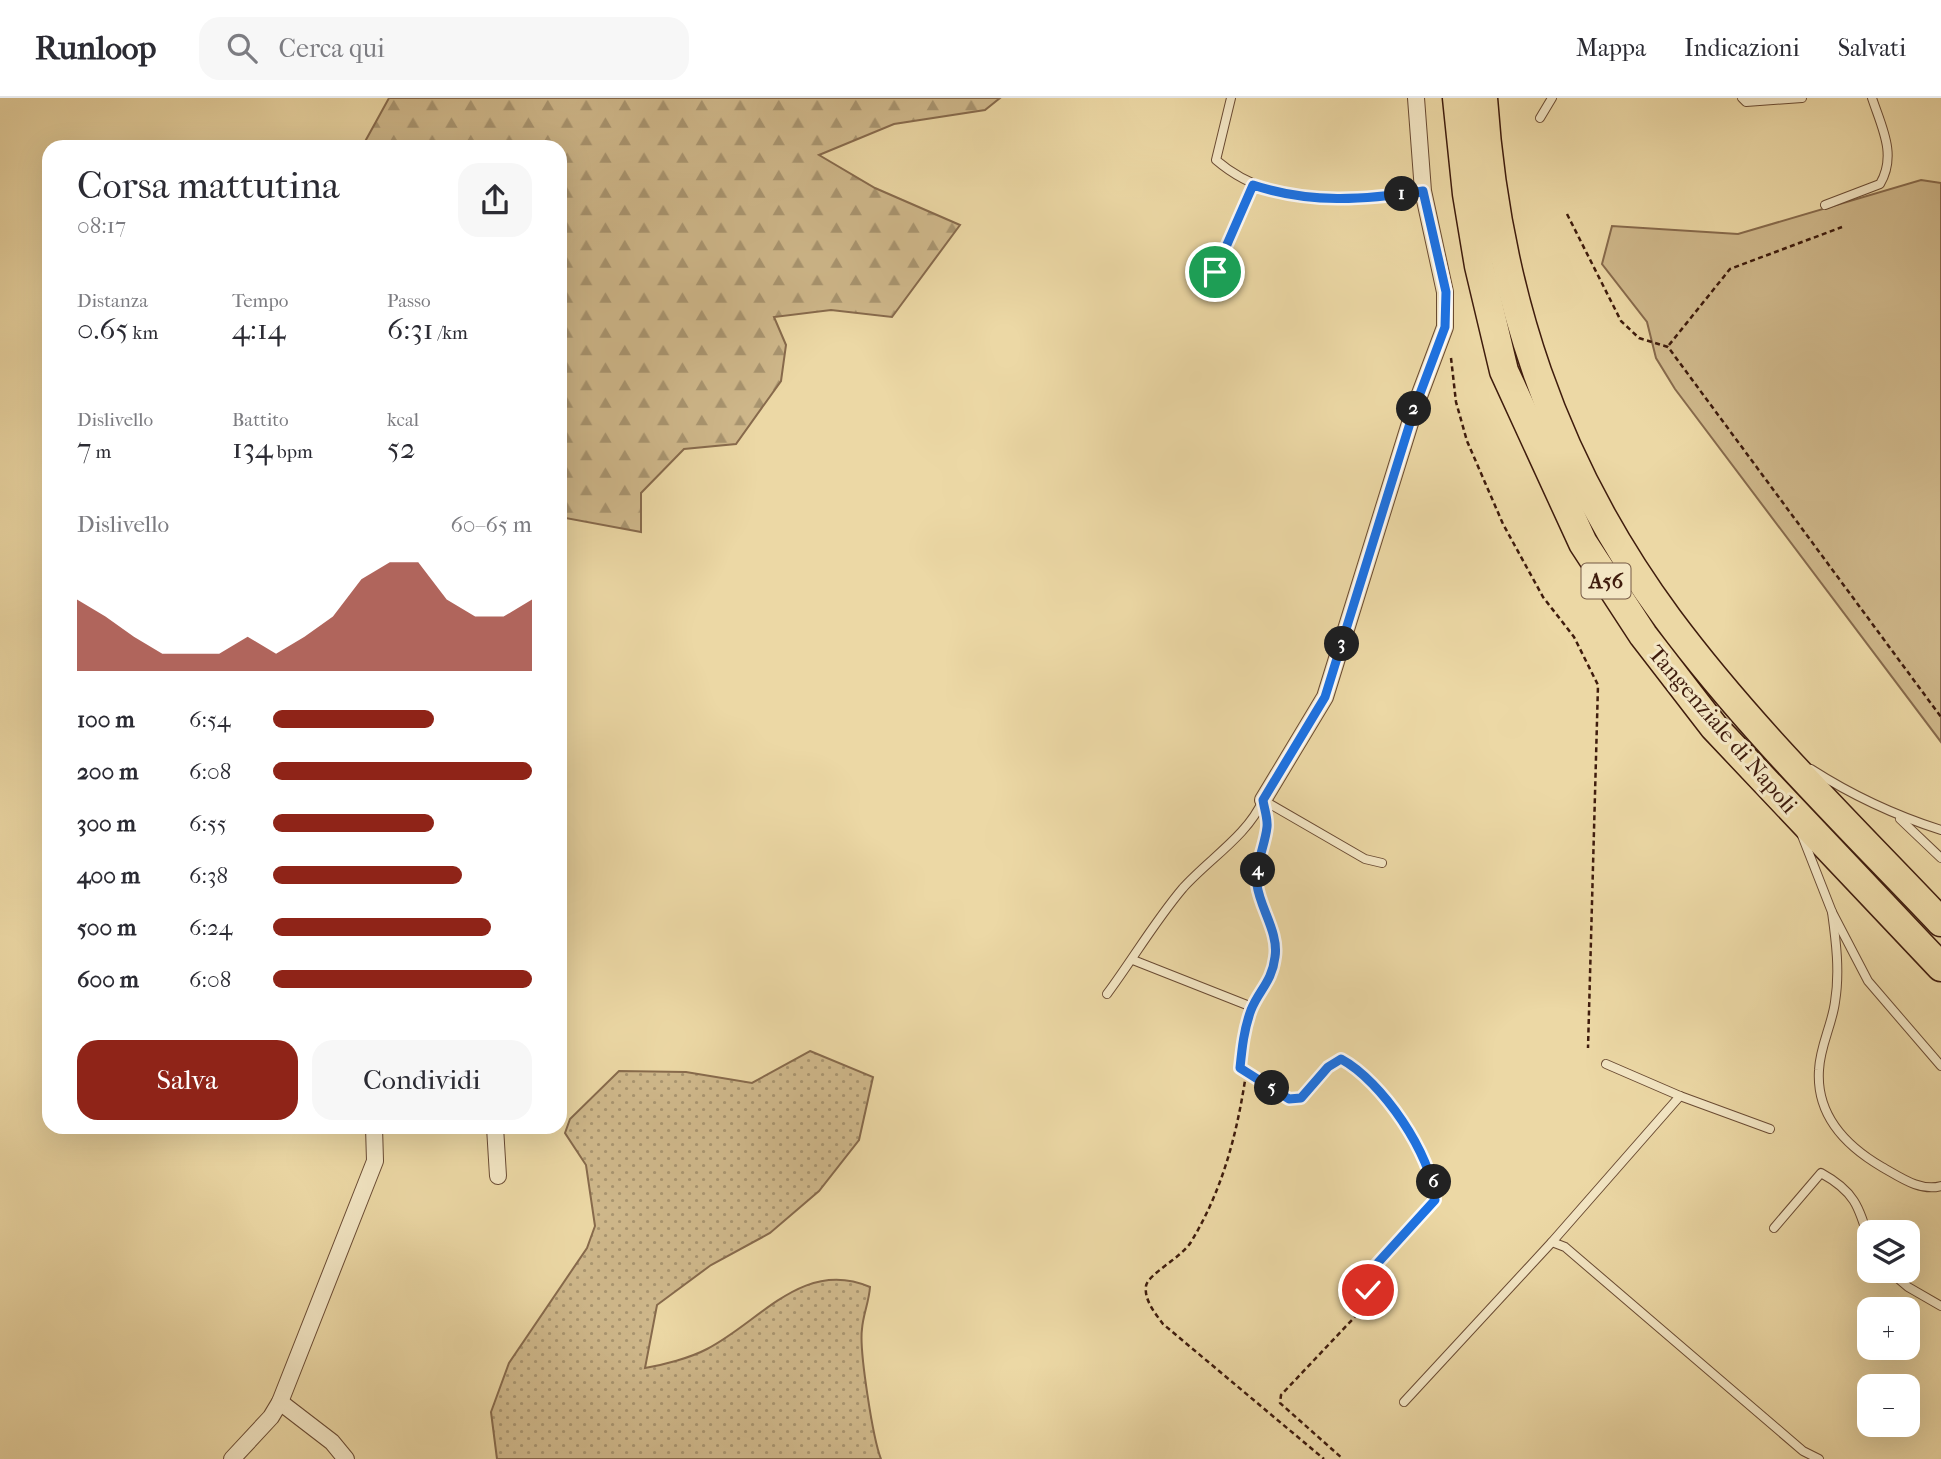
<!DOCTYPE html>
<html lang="it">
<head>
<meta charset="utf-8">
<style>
  :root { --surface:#fff; --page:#f7f7f7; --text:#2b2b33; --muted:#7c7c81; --line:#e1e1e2; --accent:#8f2418 }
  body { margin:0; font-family:"IM FELL French Canon",serif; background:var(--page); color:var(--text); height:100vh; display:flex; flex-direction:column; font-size:26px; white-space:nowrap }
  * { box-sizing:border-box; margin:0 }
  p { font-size:23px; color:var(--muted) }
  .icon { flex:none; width:38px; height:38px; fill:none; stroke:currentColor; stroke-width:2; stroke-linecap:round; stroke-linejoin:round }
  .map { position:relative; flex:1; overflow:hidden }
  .side { position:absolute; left:42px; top:42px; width:525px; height:994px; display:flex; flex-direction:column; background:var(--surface); border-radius:21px; box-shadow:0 7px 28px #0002 }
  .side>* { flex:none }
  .buttons { position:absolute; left:1857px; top:1122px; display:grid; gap:14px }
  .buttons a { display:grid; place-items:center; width:63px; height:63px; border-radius:14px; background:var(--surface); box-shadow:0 7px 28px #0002; font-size:35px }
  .pin { position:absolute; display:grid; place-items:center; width:60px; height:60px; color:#fff; margin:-30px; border:4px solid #fff; border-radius:50%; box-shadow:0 2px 7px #0007 }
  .km { position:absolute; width:35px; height:35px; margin:-18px; border-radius:50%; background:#222; color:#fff; font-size:19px; line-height:35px; text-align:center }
  .round { display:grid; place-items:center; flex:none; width:74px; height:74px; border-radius:21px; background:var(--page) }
  .overview { display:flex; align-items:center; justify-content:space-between; height:119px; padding:0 35px }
  h1 { font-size:38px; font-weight:600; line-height:52px }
  .metrics { display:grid; grid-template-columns:repeat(3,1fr); gap:10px; height:119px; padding:7px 35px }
  .metrics div { display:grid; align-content:center }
  .metrics b { font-size:30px; font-weight:600 }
  .metrics small { font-size:19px; font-weight:400 }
  .metrics p { font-size:19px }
  .chart { height:196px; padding:14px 35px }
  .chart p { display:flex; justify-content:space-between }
  .chart svg { width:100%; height:126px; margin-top:7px; fill:var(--accent); opacity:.7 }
  .cta { display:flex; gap:14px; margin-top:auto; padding:14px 35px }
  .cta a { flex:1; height:80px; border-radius:21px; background:var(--accent); color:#fff; font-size:28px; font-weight:600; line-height:80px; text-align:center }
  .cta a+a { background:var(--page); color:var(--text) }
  ul { padding:0 35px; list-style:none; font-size:23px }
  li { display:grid; grid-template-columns:112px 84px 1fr; align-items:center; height:52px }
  li i { height:18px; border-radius:9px; background:var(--accent) }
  header { display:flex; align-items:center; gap:42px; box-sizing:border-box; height:98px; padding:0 35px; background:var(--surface); border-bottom:2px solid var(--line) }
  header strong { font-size:33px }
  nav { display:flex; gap:38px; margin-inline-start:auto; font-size:24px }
  .search { width:490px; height:63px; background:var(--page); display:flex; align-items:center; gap:18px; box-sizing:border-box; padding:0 24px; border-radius:21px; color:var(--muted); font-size:26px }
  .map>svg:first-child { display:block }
  .grass { fill:url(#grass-dots); stroke:#876a4c; stroke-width:2 }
  .forest { fill:url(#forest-firs); stroke:#876a4c; stroke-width:2 }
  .pitch { fill:#cfb88b; stroke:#876a4c; stroke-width:2 }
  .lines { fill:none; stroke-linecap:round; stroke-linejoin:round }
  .lane-casing { stroke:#6a4b33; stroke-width:10 }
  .street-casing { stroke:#6a4b33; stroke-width:18 }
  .highway-casing { stroke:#3f1c0d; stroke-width:31 }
  .path { stroke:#3f1c0d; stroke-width:2.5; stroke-dasharray:5 3.5; stroke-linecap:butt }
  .lane { stroke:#f3e6c4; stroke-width:8 }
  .street { stroke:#f3e6c4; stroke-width:16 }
  .highway { stroke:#ecd8a5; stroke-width:28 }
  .route-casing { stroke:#fff; stroke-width:14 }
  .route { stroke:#1a73e8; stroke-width:9 }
  .labels { text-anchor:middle; stroke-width:6; stroke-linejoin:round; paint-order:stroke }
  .shield { fill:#f3e6c4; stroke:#755944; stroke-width:2 }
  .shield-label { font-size:21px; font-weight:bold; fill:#3f1c0d }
  .street-label { font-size:23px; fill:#3f1c0d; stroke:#f3e6c4 }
</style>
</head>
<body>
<header>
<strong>Runloop</strong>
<div class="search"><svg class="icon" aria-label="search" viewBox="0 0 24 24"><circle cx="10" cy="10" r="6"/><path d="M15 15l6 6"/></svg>Cerca qui</div>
<nav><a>Mappa</a><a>Indicazioni</a><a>Salvati</a></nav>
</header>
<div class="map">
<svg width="1941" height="1361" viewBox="0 0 1941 1361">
  <defs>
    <pattern id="grass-dots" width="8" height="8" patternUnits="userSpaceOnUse" patternTransform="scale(1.75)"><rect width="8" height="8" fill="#cfb88b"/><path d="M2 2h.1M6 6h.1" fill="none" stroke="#a99570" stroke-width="1.8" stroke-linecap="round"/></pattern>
    <pattern id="forest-firs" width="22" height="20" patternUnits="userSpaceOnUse" patternTransform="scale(1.75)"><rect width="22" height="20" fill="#cfb88b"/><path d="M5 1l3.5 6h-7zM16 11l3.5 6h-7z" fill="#a99570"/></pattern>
  </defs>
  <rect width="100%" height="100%" fill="#ecd8a5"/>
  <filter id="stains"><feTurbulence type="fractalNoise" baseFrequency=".00286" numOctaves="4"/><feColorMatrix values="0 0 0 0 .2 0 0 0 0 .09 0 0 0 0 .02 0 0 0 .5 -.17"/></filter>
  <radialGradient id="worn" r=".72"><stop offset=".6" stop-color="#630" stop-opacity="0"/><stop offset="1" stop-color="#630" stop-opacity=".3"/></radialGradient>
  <!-- grass -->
  <path class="grass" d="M810 953 873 979 859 1042 819 1093 770 1135 711 1167 657 1207 645 1270C663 1267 690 1260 707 1251 760 1224 803 1160 870 1189 869 1204 863 1217 862 1231 859 1252 873 1341 881 1361H497L491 1314 509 1265 587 1150 595 1128 586 1067 565 1035 570 1021 619 973 686 974 752 985Z"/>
  <!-- forest -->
  <polygon class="forest" points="389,0 1000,0 985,12 894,26 819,57 875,90 960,127 892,219 831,212 774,219 786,247 781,283 736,346 684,351 641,395 641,434 560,419 560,49 362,49"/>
  <!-- pitch -->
  <polygon class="pitch" points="1921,82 1941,85 1941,644 1675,291 1656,260 1647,224 1602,166 1612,128 1738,136"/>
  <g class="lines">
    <defs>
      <g id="lane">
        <path d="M1231 0 1216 62C1274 112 1352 104 1423 93"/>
        <polyline points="1742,0 1746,4 1802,0"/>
        <polyline points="1540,20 1552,0"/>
        <path d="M1825 107 1880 86C1897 57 1882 30 1872 0"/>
        <polyline points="1215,175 1253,87"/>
        <path d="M1811 671C1853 698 1894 717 1941 732"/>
        <polyline points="1900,721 1941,760"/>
        <polyline points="1801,735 1832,814 1868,883 1941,968"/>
        <path d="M1832 814C1836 843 1840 874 1835 904 1832 927 1820 948 1819 972 1816 1017 1846 1048 1882 1069 1900 1079 1920 1094 1941 1088"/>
        <polyline points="1133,862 1252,909"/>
        <path d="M1107 896C1133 861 1155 823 1183 790 1209 761 1248 737 1263 702L1365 761 1382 765"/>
        <polyline points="1606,966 1680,998 1770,1031"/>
        <path d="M1774 1130 1821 1075C1854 1093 1859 1108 1869 1143"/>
        <polyline points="1552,1144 1680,998"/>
        <polyline points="1888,1172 1908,1189 1941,1208"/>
        <polyline points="1404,1304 1552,1144 1565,1149 1803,1353 1819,1361"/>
      </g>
      <g id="street">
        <polyline points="1263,702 1325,599 1415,309 1445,229 1445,194 1423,93 1416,0"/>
        <polyline points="495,1029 498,1078"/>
        <polyline points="280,1304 332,1344 346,1361"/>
        <polyline points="232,1361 271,1319 280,1304 375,1063 374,1029"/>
      </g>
      <g id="highway">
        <polyline points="1457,0 1467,96 1479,168 1504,273 1583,445 1643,537 1714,629 1941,869"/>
        <path d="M1483 0C1496 193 1553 365 1668 521 1749 630 1848 726 1941 824"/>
      </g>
    </defs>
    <!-- lane casing -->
    <use href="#lane" class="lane-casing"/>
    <!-- street casing -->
    <use href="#street" class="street-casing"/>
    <!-- highway casing -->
    <use href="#highway" class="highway-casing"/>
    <!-- path -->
    <g class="path">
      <polyline points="1567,116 1621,223 1639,240 1668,249 1941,619"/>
      <polyline points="1669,247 1730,171 1842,129"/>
      <polyline points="1451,260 1456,304 1467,343 1503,426 1543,499 1574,539 1598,587 1588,950"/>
      <path d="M1258 901C1296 848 1258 833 1257 782 1256 762 1267 743 1267 724"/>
      <path d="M1249 919 1240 970 1246 976C1237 1036 1223 1091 1191 1144 1181 1160 1148 1176 1146 1188 1144 1202 1155 1215 1163 1226L1324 1361"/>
      <path d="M1243 972 1289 1001 1301 1000 1328 969 1341 961C1382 983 1432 1057 1435 1102L1365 1180 1368 1205 1281 1297 1280 1305 1343 1361"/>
    </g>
    <!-- lane -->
    <use href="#lane" class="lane"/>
    <!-- street -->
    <use href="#street" class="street"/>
    <!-- highway -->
    <use href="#highway" class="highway"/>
  </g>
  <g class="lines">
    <defs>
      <path id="route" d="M1215 174 1253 87C1310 106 1364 102 1423 93L1446 194 1445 229 1415 309 1325 599 1263 702C1264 710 1268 720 1267 729 1265 748 1255 766 1257 787 1260 810 1279 835 1275 859 1272 884 1259 892 1251 912 1244 931 1242 950 1240 970L1289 1001 1301 1000 1328 969 1341 961C1382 983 1432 1057 1435 1102L1364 1180 1368 1192"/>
    </defs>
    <!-- route casing -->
    <use href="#route" class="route-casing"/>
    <!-- route -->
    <use href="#route" class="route"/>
  </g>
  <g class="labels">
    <!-- shield labels -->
    <rect class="shield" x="1581.5" y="465.5" width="49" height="35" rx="5"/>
    <g class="shield-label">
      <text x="1606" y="490">A56</text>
    </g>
    <!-- street labels -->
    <g class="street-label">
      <text transform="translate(1723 631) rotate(49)" y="8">Tangenziale di Napoli</text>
    </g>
  </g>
  <rect width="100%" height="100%" filter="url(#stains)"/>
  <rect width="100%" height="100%" fill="url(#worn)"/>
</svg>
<div class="buttons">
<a><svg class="icon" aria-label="layers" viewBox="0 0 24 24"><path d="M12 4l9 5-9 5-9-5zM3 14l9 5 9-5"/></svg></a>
<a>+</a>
<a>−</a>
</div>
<div class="pin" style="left:1215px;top:174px;background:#1e9e55"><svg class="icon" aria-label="arrive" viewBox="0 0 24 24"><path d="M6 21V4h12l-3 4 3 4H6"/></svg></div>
<div class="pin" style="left:1368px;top:1192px;background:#d93025"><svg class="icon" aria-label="check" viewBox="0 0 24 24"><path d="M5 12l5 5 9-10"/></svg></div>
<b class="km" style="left:1402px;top:96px">1</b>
<b class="km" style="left:1414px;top:311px">2</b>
<b class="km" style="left:1342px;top:546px">3</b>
<b class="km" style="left:1258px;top:772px">4</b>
<b class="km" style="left:1272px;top:990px">5</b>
<b class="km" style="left:1434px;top:1084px">6</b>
<section class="side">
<div class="overview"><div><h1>Corsa mattutina</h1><p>08:17</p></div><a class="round"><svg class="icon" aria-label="share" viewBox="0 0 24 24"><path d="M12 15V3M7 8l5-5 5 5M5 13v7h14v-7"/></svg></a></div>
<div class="metrics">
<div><p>Distanza</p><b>0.65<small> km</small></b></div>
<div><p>Tempo</p><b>4:14</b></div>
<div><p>Passo</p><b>6:31<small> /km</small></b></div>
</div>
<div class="metrics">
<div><p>Dislivello</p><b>7<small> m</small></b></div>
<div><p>Battito</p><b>134<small> bpm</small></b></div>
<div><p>kcal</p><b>52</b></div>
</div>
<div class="chart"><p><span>Dislivello</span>60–65 m</p>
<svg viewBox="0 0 160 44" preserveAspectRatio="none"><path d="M0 44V19L10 25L20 32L30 38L40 38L50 38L60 32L70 38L80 32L90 25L100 12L110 6L120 6L130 19L140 25L150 25L160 19V44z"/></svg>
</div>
<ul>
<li><b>100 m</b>6:54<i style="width:62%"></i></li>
<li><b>200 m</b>6:08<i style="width:100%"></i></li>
<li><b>300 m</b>6:55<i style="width:62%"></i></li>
<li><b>400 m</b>6:38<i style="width:73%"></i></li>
<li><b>500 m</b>6:24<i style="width:84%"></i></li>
<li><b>600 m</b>6:08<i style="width:100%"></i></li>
</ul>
<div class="cta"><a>Salva</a><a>Condividi</a></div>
</section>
</div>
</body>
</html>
